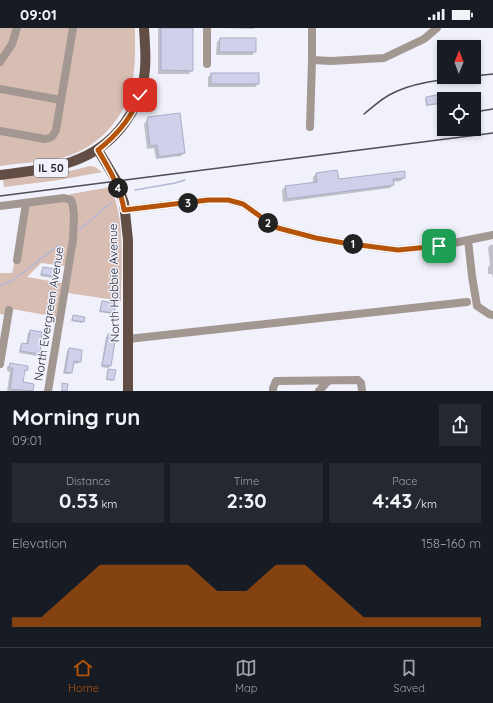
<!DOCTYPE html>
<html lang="en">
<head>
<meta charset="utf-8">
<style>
  :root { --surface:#171b24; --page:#242831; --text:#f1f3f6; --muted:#9ea1a6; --line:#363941; --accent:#b45309 }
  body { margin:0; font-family:Quicksand,sans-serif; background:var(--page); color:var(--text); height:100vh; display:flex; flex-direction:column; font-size:15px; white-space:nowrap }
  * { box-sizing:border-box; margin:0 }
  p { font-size:13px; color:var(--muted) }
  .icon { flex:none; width:22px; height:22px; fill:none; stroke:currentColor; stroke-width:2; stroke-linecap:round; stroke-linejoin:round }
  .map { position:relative; height:363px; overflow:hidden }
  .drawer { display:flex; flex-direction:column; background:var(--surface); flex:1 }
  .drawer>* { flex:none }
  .needle { width:26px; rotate:1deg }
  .fabs { position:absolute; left:437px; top:12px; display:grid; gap:8px }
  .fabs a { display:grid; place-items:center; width:44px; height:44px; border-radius:0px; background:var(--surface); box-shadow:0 2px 6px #0003; font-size:20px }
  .pin { position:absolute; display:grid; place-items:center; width:34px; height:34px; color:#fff; margin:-17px; border-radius:8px; box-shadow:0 2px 6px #0006 }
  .km { position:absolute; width:20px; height:20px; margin:-10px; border-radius:50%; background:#222; color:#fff; font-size:11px; line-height:20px; text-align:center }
  .round { display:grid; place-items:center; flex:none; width:42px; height:42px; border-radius:0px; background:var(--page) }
  .overview { display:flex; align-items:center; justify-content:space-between; height:68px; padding:0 12px }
  h1 { font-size:22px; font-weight:800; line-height:30px }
  .stats { display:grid; grid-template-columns:repeat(3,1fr); gap:6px; height:68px; padding:4px 12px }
  .stats div { display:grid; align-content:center; border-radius:0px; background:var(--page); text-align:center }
  .stats b { font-size:20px; font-weight:800 }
  .stats small { font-size:11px; font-weight:400 }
  .stats p { font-size:11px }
  .chart { height:112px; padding:8px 12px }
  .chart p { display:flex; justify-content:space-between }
  .chart svg { width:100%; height:72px; margin-top:4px; fill:var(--accent); opacity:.7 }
  .status { display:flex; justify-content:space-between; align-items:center; height:28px; padding:0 20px; background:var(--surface); direction:ltr }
  .status svg { height:11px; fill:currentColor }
  .menu { display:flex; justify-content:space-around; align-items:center; height:56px; border-top:1px solid var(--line); background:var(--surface); font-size:11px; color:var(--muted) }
  .menu a { display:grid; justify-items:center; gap:2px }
  .menu .selected { color:var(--accent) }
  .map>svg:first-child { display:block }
  .green { fill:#d8bdb2 }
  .shadow { fill:#0003 }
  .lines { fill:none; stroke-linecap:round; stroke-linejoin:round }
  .stream { stroke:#b4b7d7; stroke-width:1.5 }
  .building { fill:#cfd1eb; stroke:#abadc7 }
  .minor { stroke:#a39792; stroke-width:8 }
  .major { stroke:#624e45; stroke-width:10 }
  .rail { stroke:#4c4d57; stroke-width:1.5 }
  .route-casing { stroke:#fff; stroke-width:8 }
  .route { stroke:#b45309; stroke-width:5 }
  .labels { text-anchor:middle; stroke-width:3; stroke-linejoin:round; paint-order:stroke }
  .shield { fill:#f0f1fb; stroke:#5d5e68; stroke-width:1 }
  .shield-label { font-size:11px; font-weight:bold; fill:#1e1f29 }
  .street-label { font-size:12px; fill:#1e1f29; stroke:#f0f1fb }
</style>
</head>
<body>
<div class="status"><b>09:01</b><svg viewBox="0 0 49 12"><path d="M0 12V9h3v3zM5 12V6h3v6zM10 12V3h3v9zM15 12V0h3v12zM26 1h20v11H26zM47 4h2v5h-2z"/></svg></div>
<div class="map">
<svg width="493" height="363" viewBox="0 0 493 363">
  <rect width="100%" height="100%" fill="#f0f1fb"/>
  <!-- green -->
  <g class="green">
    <path d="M0 0H135C135 20 136 41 131 61 122 94 95 122 61 130 41 134 20 135 0 138Z"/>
    <polygon points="90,138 95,139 102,144 59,152 4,159 3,151 70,143"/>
    <path d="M110 159C126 189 121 240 121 273L68 265 77 211 76 199 66 167Z"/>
    <path d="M63 172 69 174C74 195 69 217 65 238L41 235 27 249 62 255 57 289 7 280 5 287 0 286V245H12L28 177Z"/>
  </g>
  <!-- shadow -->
  <g class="shadow">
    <polygon points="158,0 192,0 192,42 189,46 158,46"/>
    <polygon points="222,0 254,0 253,1"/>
    <polygon points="220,11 255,24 252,27 216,27 217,14"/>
    <polygon points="211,46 258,56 255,59 208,59 208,49"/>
    <polygon points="426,70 441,75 440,76 426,78 425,71"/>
    <polygon points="149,90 184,125 181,128 156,131 154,120 147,121 144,96"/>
    <polygon points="337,143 338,152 404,149 401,153 393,154 393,157 390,160 283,174 282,162 285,159 313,155 313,149 316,146"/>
    <polygon points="490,217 493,217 493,250 492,246 488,246 488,239 490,237 488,220"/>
    <polygon points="43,240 54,248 52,250 40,248"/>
    <polygon points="102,274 113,285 112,286 99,284"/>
    <polygon points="73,288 83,293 82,295 71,293"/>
    <polygon points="30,303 39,326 37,328 19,325 20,318 22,316 26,317 28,305"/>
    <polygon points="108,307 115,308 110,338 108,340 101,339 106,309"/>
    <polygon points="69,321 81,323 80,334 77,336 72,335 71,344 69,346 63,346 67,323"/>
    <polygon points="11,336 27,342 24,345 22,355 33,356 32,363 7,363 10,344 7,343 7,339"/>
    <polygon points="108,342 113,352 112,353 106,352 107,344"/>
  </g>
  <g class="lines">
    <!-- stream -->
    <g class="stream">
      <polyline points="135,162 175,155 185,152"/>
      <path d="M79 202C91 193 100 183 112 174"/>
      <polyline points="0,257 12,253 59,217"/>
    </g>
  </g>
  <!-- building -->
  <g class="building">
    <polygon points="161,0 193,0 193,43 161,42"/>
    <polygon points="220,10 256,10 256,24 219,24"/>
    <rect x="211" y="45" width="48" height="11"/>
    <polygon points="441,66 442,75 427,77 426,69"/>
    <polygon points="180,85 185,125 159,129 157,117 150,118 147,92 148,89"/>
    <polygon points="337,142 339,151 405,143 405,150 393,151 394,157 287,171 285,158 317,154 316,145"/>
    <polygon points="43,239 56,241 55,249 41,246"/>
    <polygon points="102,273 116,275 114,285 100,283"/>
    <polygon points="73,287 85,289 84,294 72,292"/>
    <polygon points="30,302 42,304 40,326 20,323 22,315 28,316"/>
    <polygon points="108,306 116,307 111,338 102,337"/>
    <polygon points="69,320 82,322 81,334 74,333 72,345 65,344"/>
    <polygon points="10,335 28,338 28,342 25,342 23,354 34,356 33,363 10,361 13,340 9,340"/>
    <polygon points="108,341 116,342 114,352 107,351"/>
    <polygon points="62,355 68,356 67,363 62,363"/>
  </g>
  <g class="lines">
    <!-- minor -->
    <g class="minor">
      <polyline points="312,0 312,32 331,33 384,30 424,11 437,0"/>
      <polyline points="0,34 12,16 17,0"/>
      <polyline points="207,36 207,0"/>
      <polyline points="0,61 61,72"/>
      <polyline points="310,99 312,32"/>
      <path d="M0 103 45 111C52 110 53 108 56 102L73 0"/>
      <polyline points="0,178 64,170 71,172 73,178 74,187 73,212 48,363"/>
      <polyline points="124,182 208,172 228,172 243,176 268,194 278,200 316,210 344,215 398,222 439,218 468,212 472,248 477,278 489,286 493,287"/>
      <polyline points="468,212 493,207"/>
      <polyline points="17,232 26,175"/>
      <polyline points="128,311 467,274"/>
      <polyline points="0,336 9,282"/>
      <polyline points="273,363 273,360 276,353 358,352 361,355 362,363"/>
      <polyline points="319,363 328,353"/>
    </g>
    <!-- major -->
    <g class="major">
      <polyline points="98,122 116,152 124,175 128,212 128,363"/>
      <path d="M0 147C47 141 93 138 124 96 133 84 140 71 143 55 147 37 145 18 144 0"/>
    </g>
    <!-- rail -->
    <g class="rail">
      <polyline points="474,48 493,46"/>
      <polyline points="474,84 493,81"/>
      <path d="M364 86C373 79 381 71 391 66 415 53 444 52 470 49"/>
      <polyline points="0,168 493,105"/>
    </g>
  </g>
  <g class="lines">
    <defs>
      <path id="route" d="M140 67C132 90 117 107 98 122 109 141 121 160 124 182L208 172H228L243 176 268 194 278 200 316 210 344 215 398 222 439 218"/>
    </defs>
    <!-- route casing -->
    <use href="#route" class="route-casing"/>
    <!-- route -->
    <use href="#route" class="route"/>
  </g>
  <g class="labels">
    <!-- shield labels -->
    <rect class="shield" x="34" y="131" width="34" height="18" rx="3"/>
    <g class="shield-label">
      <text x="51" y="144">IL 50</text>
    </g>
    <!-- street labels -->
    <g class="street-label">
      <text transform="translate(114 255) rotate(-91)" y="4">North Hobbie Avenue</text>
      <text transform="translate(49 286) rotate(-81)" y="4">North Evergreen Avenue</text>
    </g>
  </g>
</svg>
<div class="fabs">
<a><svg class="needle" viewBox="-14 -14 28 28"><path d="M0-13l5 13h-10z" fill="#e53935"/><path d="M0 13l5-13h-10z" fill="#9ea1a6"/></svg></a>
<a><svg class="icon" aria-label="locate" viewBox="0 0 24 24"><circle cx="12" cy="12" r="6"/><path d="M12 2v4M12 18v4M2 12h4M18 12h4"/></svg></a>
</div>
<div class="pin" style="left:439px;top:218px;background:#1e9e55"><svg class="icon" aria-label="arrive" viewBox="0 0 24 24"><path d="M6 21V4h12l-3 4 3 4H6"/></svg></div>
<div class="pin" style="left:140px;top:67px;background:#d93025"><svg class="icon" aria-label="check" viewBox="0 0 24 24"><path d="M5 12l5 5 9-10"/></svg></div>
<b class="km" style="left:353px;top:216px">1</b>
<b class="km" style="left:268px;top:195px">2</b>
<b class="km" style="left:188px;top:175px">3</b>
<b class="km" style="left:118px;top:160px">4</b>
</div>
<section class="drawer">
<div class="overview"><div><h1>Morning run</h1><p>09:01</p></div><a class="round"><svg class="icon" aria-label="share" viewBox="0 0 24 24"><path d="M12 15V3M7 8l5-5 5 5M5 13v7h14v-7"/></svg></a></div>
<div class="stats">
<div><p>Distance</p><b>0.53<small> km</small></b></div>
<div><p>Time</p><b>2:30</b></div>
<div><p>Pace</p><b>4:43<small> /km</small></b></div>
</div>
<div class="chart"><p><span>Elevation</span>158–160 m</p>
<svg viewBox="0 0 160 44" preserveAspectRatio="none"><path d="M0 44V38L10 38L20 22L30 6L40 6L50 6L60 6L70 22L80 22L90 6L100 6L110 22L120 38L130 38L140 38L150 38L160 38V44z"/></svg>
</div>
</section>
<nav class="menu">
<a class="selected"><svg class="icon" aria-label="home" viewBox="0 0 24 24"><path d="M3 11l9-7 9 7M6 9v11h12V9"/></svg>Home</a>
<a><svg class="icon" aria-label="map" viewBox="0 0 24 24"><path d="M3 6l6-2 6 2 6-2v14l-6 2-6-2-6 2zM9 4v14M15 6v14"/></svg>Map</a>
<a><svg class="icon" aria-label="saved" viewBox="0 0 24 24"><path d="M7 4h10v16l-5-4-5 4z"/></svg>Saved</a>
</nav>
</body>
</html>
